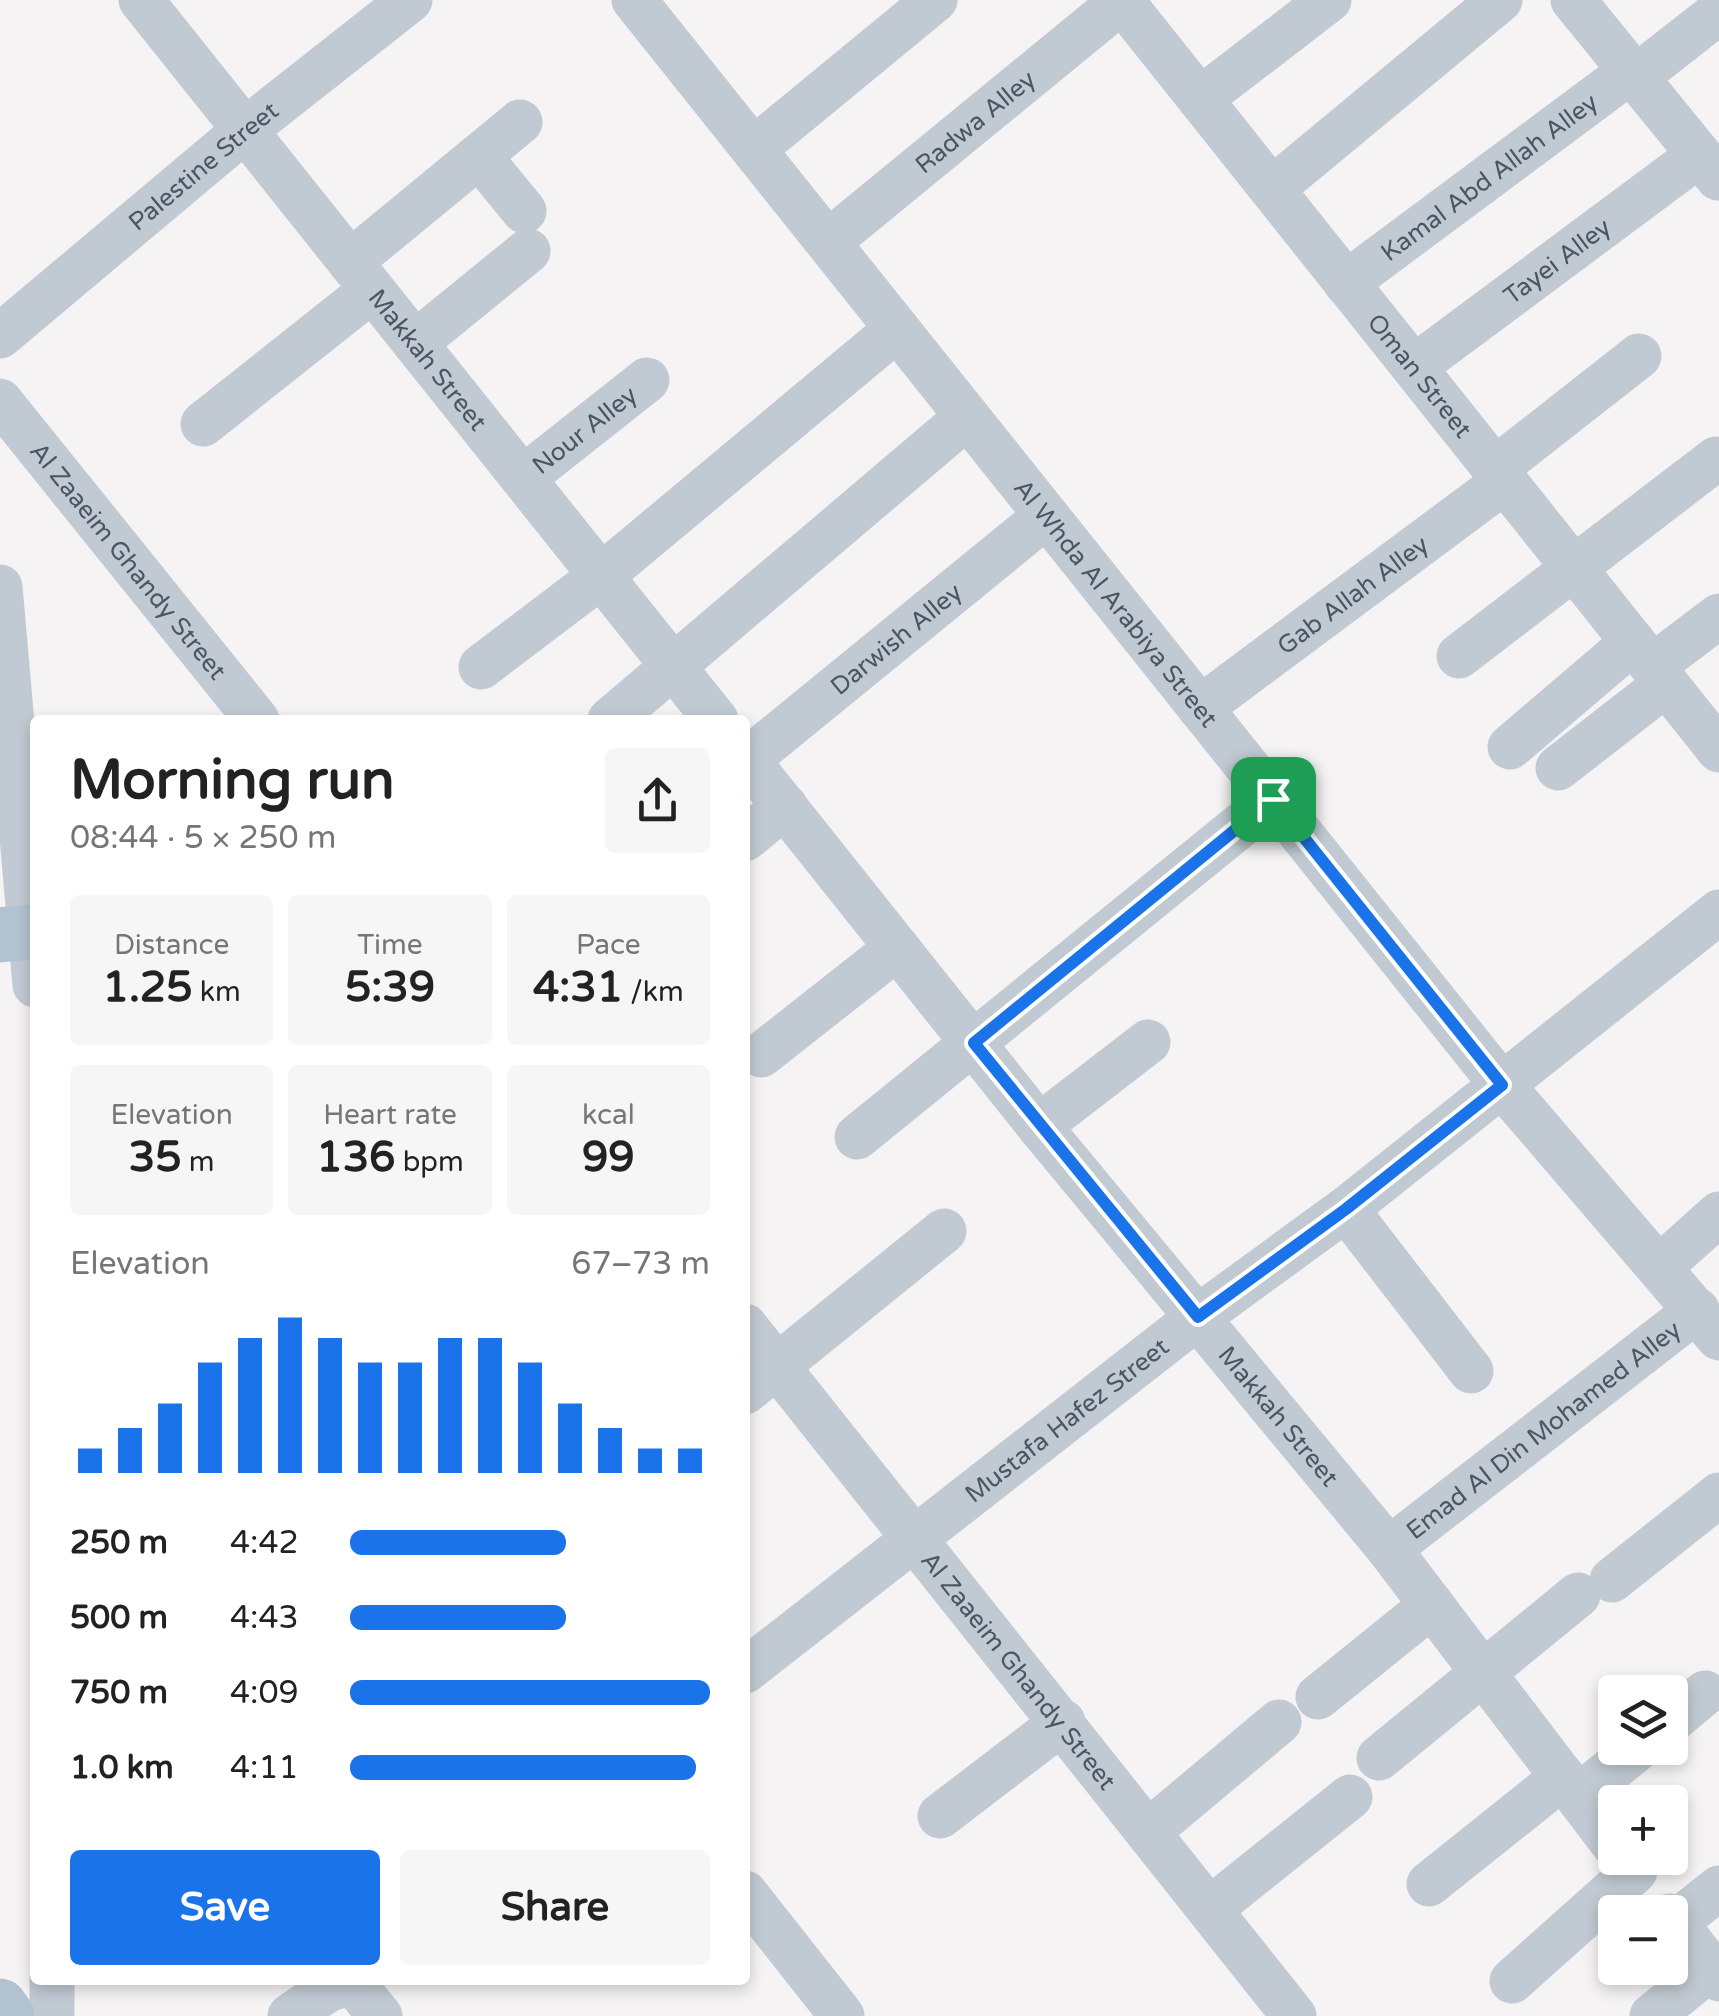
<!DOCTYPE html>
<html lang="en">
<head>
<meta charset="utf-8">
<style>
  :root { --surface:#fff; --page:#f6f6f6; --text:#222; --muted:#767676; --accent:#1a73e8 }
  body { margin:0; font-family:"Varela Round",sans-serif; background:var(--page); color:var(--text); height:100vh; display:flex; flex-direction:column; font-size:38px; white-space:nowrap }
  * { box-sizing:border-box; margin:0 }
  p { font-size:32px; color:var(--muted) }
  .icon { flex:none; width:55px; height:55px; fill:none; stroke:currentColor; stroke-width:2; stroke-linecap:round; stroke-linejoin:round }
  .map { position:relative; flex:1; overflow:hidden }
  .sheet { position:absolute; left:30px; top:715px; width:720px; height:1270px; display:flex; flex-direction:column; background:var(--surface); border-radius:10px; box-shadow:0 5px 15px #0003 }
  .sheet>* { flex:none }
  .controls { position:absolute; left:1598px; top:1675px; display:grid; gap:20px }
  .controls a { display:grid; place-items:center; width:90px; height:90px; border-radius:10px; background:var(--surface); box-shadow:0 5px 15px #0003; font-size:50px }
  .pin { position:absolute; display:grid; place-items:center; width:85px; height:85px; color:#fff; margin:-42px; border-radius:20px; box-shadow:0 5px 15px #0006 }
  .round { display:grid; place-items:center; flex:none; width:105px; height:105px; border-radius:10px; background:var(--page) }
  .head { display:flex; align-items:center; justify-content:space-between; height:170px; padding:0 40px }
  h1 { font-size:55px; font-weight:700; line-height:75px }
  .metrics { display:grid; grid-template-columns:repeat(3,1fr); gap:15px; height:170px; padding:10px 40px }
  .metrics div { display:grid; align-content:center; border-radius:10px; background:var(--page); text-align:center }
  .metrics b { font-size:42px; font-weight:700 }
  .metrics small { font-size:28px; font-weight:400 }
  .metrics p { font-size:28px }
  .chart { height:280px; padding:20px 40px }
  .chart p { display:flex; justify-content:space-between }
  .chart svg { width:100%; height:180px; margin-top:10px; stroke:var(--accent); stroke-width:6 }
  .primary-button { display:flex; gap:20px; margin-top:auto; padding:20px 40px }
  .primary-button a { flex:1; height:115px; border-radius:10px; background:var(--accent); color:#fff; font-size:40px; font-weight:700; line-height:115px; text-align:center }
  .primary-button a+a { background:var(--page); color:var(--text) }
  ul { padding:0 40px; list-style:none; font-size:32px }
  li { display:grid; grid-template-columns:160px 120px 1fr; align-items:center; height:75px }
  li i { height:25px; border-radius:12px; background:var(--accent) }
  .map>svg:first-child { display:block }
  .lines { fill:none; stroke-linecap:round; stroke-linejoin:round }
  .minor { stroke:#c1cad2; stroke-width:45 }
  .major { stroke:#b3c2d1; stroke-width:55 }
  .route-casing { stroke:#fff; stroke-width:20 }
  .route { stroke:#1a73e8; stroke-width:12 }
  .labels { text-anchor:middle; stroke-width:8; stroke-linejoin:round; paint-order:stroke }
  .street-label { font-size:25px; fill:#4a5661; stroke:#fff }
</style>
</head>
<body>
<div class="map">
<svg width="1719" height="2016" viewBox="0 0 1719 2016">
  <rect width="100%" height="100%" fill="#f5f3f3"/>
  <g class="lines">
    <!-- minor -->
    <g class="minor">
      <path id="s1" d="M141 0 716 720"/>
      <path id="s2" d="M634 0 1502 1085 1719 1338"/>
      <path id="s3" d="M1121 0 1719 750"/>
      <polyline points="1573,0 1718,178"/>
      <polyline points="1636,77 1719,12"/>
      <polyline points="1200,99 1329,0"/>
      <polyline points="754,149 935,0"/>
      <polyline points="479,156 524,211"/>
      <polyline points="1272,189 1500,0"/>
      <path id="s4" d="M828 242 1123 0"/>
      <polyline points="350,262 520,122"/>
      <path id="s5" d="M1346 283 1631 71"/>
      <path id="s6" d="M0 336 245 130 410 0"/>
      <polyline points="415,343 528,251"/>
      <path id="s7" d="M1414 367 1699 155"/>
      <path id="s8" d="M0 401 257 720"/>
      <polyline points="203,424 372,290"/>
      <polyline points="1495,469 1639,356"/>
      <path id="s9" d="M523 478 647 380"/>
      <polyline points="0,587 35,985"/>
      <polyline points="1459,656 1716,459"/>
      <polyline points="1653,666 1719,616"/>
      <polyline points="481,667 601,576 897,329"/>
      <path id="s10" d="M1200 708 1505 481"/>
      <polyline points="610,720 967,417"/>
      <polyline points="1510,747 1633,642"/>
      <path id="s11" d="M745 757 1039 1126 1389 1549 1615 1846"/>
      <path id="s12" d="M747 760 1046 516"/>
      <polyline points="1558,768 1666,684"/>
      <polyline points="745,839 785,806"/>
      <polyline points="761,1055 897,948"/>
      <polyline points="1039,1126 1148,1042"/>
      <polyline points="857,1137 1273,799"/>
      <polyline points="1346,1209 1471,1371"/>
      <polyline points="1661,1266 1719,1214"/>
      <path id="s13" d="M745 1326 1294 2016"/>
      <polyline points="745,1392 944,1231"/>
      <path id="s14" d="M1389 1549 1697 1310"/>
      <polyline points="1612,1580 1719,1495"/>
      <path id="s15" d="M745 1671 1198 1317 1346 1209 1719 912"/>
      <polyline points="1318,1697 1432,1605"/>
      <polyline points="1670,1722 1705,1693"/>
      <polyline points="1379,1758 1578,1595"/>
      <polyline points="1578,1797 1638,1748"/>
      <polyline points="940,1816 1063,1722"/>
      <polyline points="1149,1831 1279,1722"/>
      <polyline points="1429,1884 1563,1777"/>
      <polyline points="745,1893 842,2016"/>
      <polyline points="1210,1909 1350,1797"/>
      <polyline points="1670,1916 1719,1979"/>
      <polyline points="1675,1923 1719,1888"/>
      <polyline points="351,1980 380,2016"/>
      <polyline points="1512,1981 1635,1871"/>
      <polyline points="52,2016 52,1980"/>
      <polyline points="290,2016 329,1989 353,1983"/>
      <polyline points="1652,2016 1711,1968"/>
    </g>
    <!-- major -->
    <g class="major">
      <polyline points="0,935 31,932"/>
      <polyline points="0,2006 7,2016"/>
    </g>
  </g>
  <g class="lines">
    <defs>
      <polygon id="route" points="1273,799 1502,1085 1346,1209 1198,1317 974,1043"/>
    </defs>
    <!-- route casing -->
    <use href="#route" class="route-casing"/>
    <!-- route -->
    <use href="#route" class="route"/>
  </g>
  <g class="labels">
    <!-- street labels -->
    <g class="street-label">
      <text dy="9" stroke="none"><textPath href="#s4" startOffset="190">Radwa Alley</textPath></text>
      <text dy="9" stroke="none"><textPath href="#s6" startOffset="265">Palestine Street</textPath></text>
      <text dy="9" stroke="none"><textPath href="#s5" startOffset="178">Kamal Abd Allah Alley</textPath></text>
      <text dy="9" stroke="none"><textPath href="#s7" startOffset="178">Tayei Alley</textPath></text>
      <text dy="9" stroke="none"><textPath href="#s1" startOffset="460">Makkah Street</textPath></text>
      <text dy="9" stroke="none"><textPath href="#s3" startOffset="480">Oman Street</textPath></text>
      <text dy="9" stroke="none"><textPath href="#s9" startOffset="78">Nour Alley</textPath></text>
      <text dy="9" stroke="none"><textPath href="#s8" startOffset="205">Al Zaaeim Ghandy Street</textPath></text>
      <text dy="9" stroke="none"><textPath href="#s10" startOffset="190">Gab Allah Alley</textPath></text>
      <text dy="9" stroke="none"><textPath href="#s2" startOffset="772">Al Whda Al Arabiya Street</textPath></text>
      <text dy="9" stroke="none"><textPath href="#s12" startOffset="192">Darwish Alley</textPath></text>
      <text dy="9" stroke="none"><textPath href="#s11" startOffset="848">Makkah Street</textPath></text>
      <text dy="9" stroke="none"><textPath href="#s15" startOffset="408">Mustafa Hafez Street</textPath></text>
      <text dy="9" stroke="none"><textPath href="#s14" startOffset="195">Emad Al Din Mohamed Alley</textPath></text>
      <text dy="9" stroke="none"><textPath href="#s13" startOffset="440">Al Zaaeim Ghandy Street</textPath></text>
    </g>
  </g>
</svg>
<div class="controls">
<a><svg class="icon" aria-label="layers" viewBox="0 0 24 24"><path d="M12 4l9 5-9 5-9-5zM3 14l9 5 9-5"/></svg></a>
<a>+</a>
<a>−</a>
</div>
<div class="pin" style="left:1273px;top:799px;background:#1e9e55"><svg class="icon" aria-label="arrive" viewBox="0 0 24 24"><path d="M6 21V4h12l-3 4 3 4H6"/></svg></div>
<section class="sheet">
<div class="head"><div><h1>Morning run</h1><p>08:44 · 5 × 250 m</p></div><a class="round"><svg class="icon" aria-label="share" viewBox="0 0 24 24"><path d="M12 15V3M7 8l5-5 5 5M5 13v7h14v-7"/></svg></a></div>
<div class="metrics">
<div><p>Distance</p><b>1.25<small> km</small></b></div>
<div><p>Time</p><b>5:39</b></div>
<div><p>Pace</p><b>4:31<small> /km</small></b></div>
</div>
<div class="metrics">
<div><p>Elevation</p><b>35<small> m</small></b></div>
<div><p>Heart rate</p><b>136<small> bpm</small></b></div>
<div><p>kcal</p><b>99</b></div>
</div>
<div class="chart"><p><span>Elevation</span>67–73 m</p>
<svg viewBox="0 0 160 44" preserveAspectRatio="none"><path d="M5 44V38M15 44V33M25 44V27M35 44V17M45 44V11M55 44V6M65 44V11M75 44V17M85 44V17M95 44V11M105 44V11M115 44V17M125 44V27M135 44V33M145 44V38M155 44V38"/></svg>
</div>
<ul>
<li><b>250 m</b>4:42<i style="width:60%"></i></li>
<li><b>500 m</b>4:43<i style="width:60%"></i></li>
<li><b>750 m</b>4:09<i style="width:100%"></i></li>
<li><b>1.0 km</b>4:11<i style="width:96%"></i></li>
</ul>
<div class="primary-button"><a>Save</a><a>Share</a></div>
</section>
</div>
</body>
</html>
